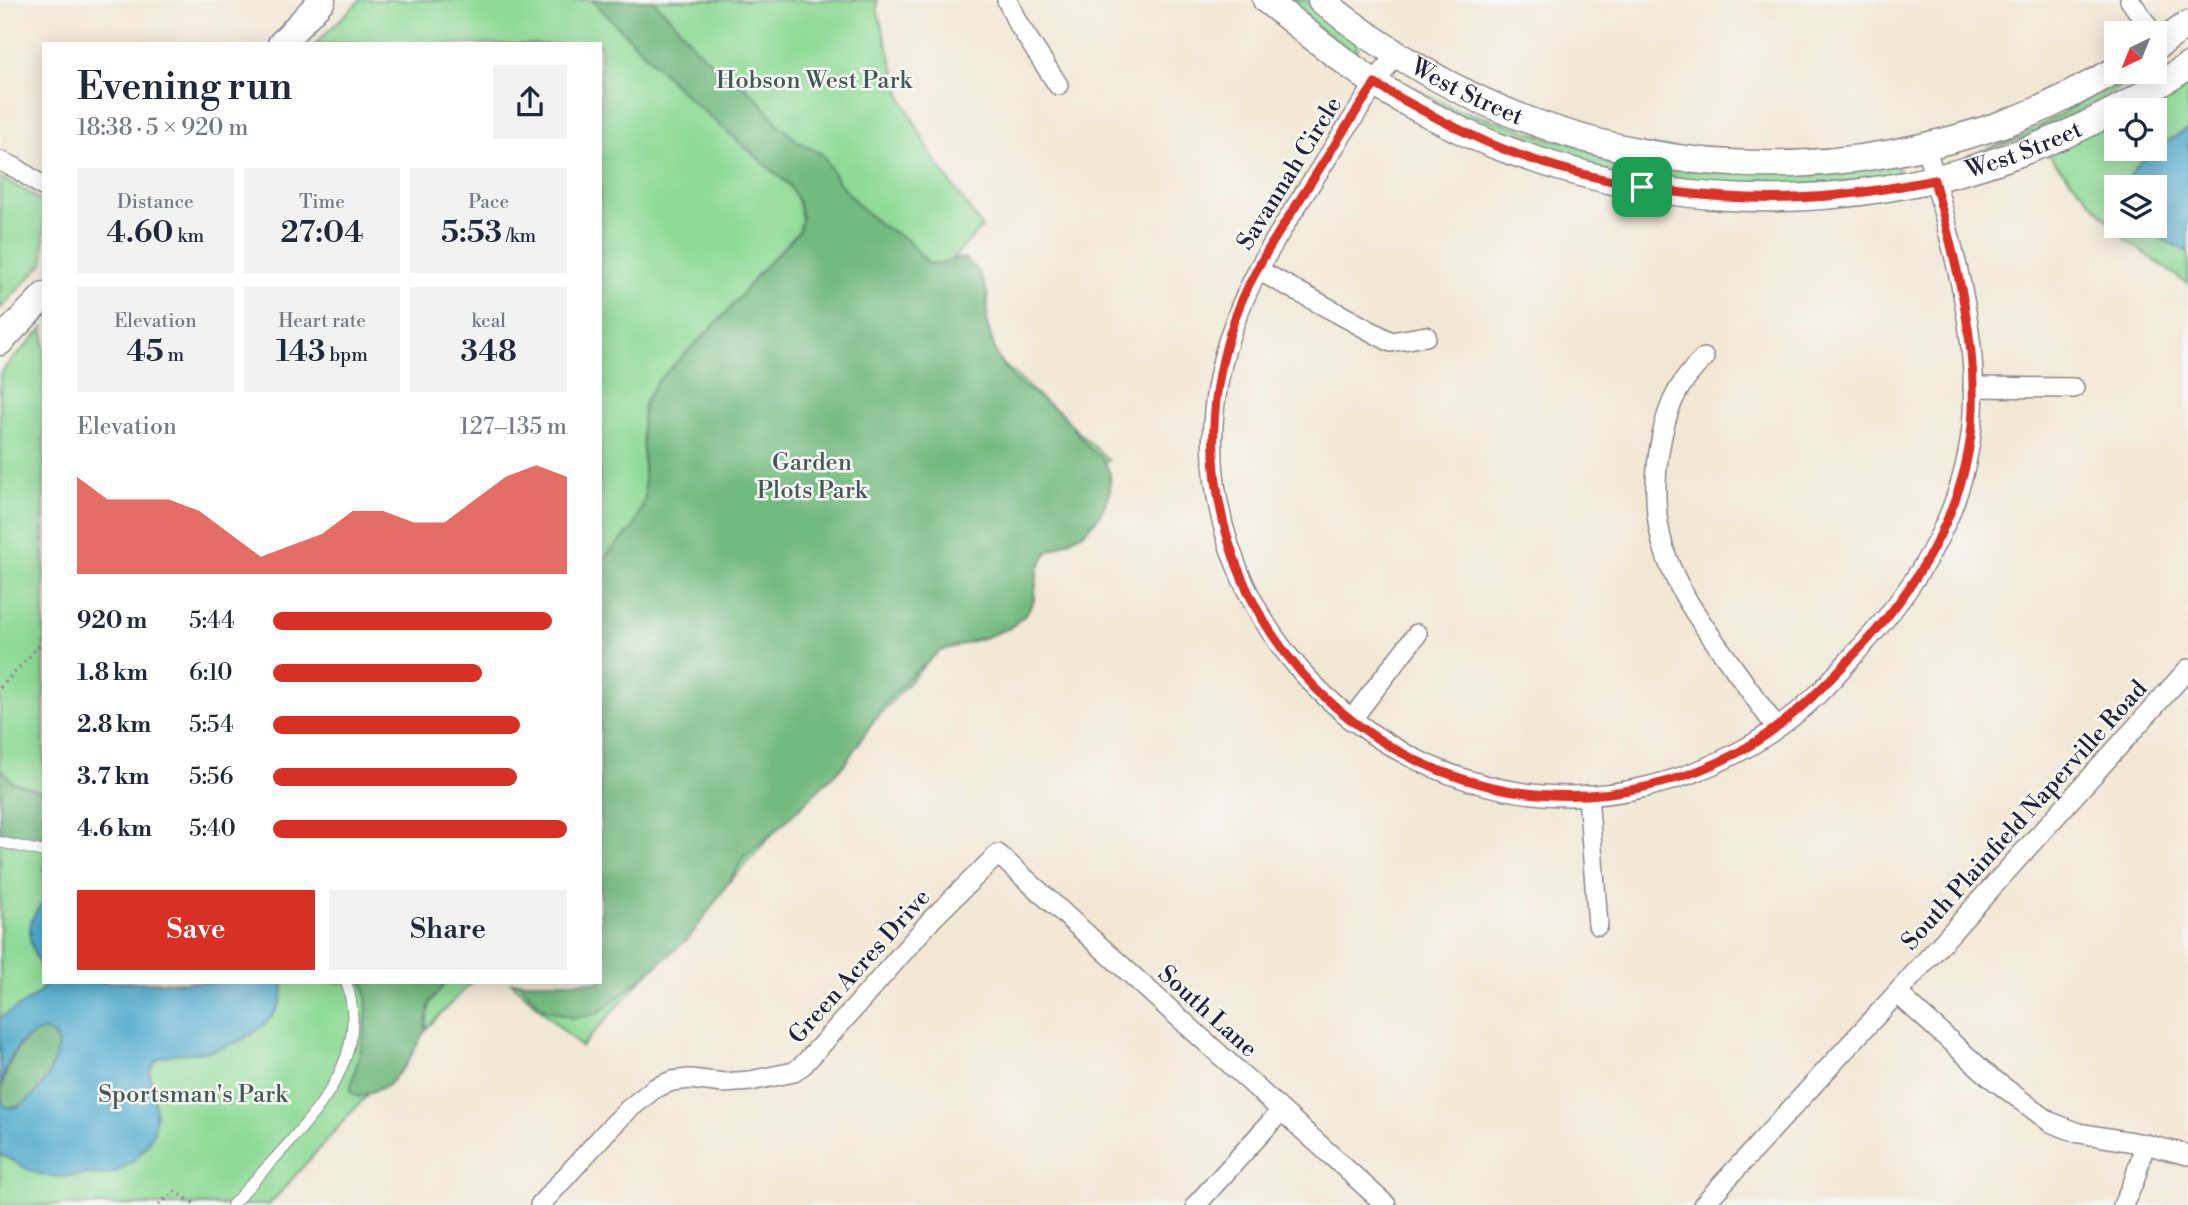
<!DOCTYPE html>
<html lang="en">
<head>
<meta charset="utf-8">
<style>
  :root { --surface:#fff; --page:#f2f2f3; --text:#1f2937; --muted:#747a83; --accent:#d93025 }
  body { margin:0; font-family:"Libre Bodoni",serif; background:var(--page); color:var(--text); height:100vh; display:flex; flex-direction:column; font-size:26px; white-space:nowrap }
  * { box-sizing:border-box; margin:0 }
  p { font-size:23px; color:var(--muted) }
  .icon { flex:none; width:38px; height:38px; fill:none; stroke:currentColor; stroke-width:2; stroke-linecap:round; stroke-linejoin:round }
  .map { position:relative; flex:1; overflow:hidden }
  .sheet { position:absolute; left:42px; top:42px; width:560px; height:942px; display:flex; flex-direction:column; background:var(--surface); border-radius:0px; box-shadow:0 4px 18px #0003 }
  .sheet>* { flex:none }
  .needle { width:46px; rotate:223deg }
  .fabs { position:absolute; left:2104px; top:21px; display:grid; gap:14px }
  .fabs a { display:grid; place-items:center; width:63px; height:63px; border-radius:0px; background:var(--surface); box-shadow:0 4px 18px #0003; font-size:35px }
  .pin { position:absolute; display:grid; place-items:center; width:60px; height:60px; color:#fff; margin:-30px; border-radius:14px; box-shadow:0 4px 10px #0006 }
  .round { display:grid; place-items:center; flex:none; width:74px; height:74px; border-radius:0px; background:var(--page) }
  .head { display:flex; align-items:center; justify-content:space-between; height:119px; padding:0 35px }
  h1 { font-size:38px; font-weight:600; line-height:52px }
  .figures { display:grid; grid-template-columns:repeat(3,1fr); gap:10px; height:119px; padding:7px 35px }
  .figures div { display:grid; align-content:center; border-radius:0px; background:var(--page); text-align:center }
  .figures b { font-size:30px; font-weight:600 }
  .figures small { font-size:19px; font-weight:400 }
  .figures p { font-size:19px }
  .chart { height:196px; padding:14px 35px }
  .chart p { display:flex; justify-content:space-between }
  .chart svg { width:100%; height:126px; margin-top:7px; fill:var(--accent); opacity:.7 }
  .primary-button { display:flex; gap:14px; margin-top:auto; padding:14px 35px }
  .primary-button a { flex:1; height:80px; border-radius:0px; background:var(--accent); color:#fff; font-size:28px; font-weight:600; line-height:80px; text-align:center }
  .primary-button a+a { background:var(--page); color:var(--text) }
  ul { padding:0 35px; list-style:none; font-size:23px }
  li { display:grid; grid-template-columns:112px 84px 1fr; align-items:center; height:52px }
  li i { height:18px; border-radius:9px; background:var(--accent) }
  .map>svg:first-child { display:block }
  .green { fill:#8fda97; stroke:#587e69; stroke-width:2; fill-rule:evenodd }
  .forest { fill:#73ba80; stroke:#4a6e5e; stroke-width:2 }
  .water { fill:#4faacd; stroke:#386684; stroke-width:2 }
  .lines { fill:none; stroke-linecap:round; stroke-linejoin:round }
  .lane-casing { stroke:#8a8588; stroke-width:12 }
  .street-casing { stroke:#8a8588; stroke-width:22 }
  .secondary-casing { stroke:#8a8588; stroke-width:29 }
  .path { stroke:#8a8588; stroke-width:3.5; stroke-dasharray:2 5; stroke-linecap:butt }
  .lane { stroke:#fff; stroke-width:10 }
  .street { stroke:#fff; stroke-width:19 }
  .secondary { stroke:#fff; stroke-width:26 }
  .route-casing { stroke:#fff; stroke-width:14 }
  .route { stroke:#d93025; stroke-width:9 }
  .labels { text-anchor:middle; stroke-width:5; stroke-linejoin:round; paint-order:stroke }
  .park-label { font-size:24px; fill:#435957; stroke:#f6f6f2 }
  .street-label { font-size:24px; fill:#22223b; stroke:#f6f6f2 }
</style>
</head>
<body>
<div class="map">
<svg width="2188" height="1205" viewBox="0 0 2188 1205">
  <rect width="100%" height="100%" fill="#f6f6f2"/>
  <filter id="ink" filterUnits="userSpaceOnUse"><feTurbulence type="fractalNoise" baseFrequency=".0143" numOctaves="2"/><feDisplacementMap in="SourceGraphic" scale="14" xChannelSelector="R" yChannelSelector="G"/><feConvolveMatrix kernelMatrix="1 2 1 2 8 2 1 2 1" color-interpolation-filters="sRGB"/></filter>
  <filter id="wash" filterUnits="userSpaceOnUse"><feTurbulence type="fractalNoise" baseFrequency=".00686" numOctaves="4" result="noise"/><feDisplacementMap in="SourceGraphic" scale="28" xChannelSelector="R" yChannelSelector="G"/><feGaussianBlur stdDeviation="1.57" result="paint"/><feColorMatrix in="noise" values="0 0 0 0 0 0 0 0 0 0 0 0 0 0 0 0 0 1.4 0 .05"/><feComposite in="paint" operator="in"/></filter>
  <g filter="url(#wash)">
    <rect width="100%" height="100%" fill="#f1e8d4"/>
    <!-- green -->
    <g class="green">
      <polygon points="360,0 877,0 877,9 902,98 932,156 982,227 923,291 1109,460 581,1047 511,982 600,982 600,44 315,44"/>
      <polygon points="1281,0 1306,0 1356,39 1358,49 1352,53"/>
      <polygon points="2130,74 2134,77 2131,81 2036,135 1965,157 2022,136"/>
      <path d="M2188 79V284L2126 240 2042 148 2116 122V149H2154V110H2137ZM2116 187H2154V226H2116Z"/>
      <polygon points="1416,89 1455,109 1504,123 1550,139 1893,164 1899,169 1897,176 1778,190 1609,171 1488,131 1412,93"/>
      <polygon points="0,178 30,193 44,204 44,262 0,309"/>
      <polygon points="44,327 44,982 472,982 425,1030 269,1205 0,1205 0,373"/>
    </g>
    <!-- forest -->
    <g class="forest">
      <polygon points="592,0 652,0 671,18 692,44 713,64 739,82 758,99 778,124 800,143 822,154 838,181 859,206 879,224 906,239 928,263 943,264 953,259 964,258 979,272 988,295 987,324 998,359 1016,382 1062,413 1089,448 1102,458 1110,473 1110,493 1100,515 1085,532 1048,552 1038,568 1034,600 1026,614 1010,628 986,637 940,651 907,679 886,702 844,765 784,823 744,857 723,891 690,937 648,973 597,1014 573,1018 541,1008 519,982 600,982 600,562 634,527 645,498 642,424 644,403 657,382 728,311 756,276 799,231 802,219 798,200 789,185 686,96"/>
      <polygon points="0,768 13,782 44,792 44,843 0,832"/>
      <path d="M363 982H446L430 1003 425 1030 406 1065 387 1086 358 1097 350 1091C358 1055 374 1019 363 982Z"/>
      <path d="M46 1029 52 1032 58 1045C55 1057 52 1072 44 1083 35 1095 17 1115 2 1104 0 1076 17 1034 46 1029Z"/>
    </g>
    <!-- water -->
    <g class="water">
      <path d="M2188 129V252L2149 233 2141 226H2154V187H2125C2134 159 2164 143 2188 129Z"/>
      <path d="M44 901V973C29 948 22 925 44 901Z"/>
      <path d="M46 982H283C287 1022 237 1047 204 1052 191 1054 171 1052 160 1058 155 1061 153 1066 150 1071 151 1091 159 1110 154 1130 149 1149 127 1170 109 1174 100 1176 90 1173 82 1175 67 1177 54 1178 39 1174 25 1170 13 1160 0 1154V1098C8 1123 37 1094 45 1081 52 1071 55 1057 58 1045 52 1028 43 1028 29 1037 24 1040 20 1043 16 1048 8 1060 3 1075 0 1089V1018C13 1009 43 995 46 982Z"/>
    </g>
  </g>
  <g filter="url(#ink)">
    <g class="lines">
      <defs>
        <g id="lane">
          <polyline points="0,842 44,852"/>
          <path d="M232 1205C250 1185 269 1165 287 1145 328 1099 369 1047 346 982"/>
        </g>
        <g id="street">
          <polyline points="1007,0 1017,22 1058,85"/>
          <polyline points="2130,0 2152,33"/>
          <path d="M1395 54C1368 96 1340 137 1313 180 1273 242 1235 299 1220 373 1167 618 1404 844 1646 787 1710 772 1771 740 1818 694 1833 679 1847 662 1862 646 1922 580 1968 504 1973 413 1978 322 1948 233 1926 146"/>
          <polyline points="0,161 16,168 44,187"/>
          <polyline points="1258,270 1391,342 1426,336"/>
          <path d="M1704 358C1675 385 1665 413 1659 452 1646 536 1672 583 1720 649 1739 675 1757 701 1776 727"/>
          <polyline points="1973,387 2074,388"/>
          <polyline points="1351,720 1417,634"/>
          <polyline points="1588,795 1598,925"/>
          <polyline points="1897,993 1990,1077 2050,1122 2079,1133 2145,1144 2188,1155"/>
          <polyline points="540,1205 607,1131 629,1109 655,1088 672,1081 690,1079 724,1083 750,1081 794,1072 804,1064 850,1013 933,918 998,854 1386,1205"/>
          <polyline points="1196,1205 1281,1111"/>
          <polyline points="1703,1205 1897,993 2188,669"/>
          <polyline points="2123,1205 2134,1181 2145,1144"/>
        </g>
        <g id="secondary">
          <path id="s1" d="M1266 0C1302 28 1337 58 1375 83 1401 101 1430 115 1458 129 1492 146 1527 157 1562 168 1779 232 2002 192 2188 66"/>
          <path id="s2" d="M1321 0C1521 161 1767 208 2011 121 2047 108 2082 89 2116 70"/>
          <polyline points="281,44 322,0"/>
          <polyline points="2154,48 2188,24"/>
          <polyline points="0,342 44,296"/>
        </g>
      </defs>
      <!-- lane casing -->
      <use href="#lane" class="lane-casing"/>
      <!-- street casing -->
      <use href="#street" class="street-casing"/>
      <!-- secondary casing -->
      <use href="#secondary" class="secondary-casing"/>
      <!-- path -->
      <g class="path">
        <polyline points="0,688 44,640"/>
        <polyline points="174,1191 195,1204"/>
        <polyline points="159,1205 174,1191"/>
      </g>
      <!-- lane -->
      <use href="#lane" class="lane"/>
      <!-- street -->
      <use href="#street" class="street"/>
      <!-- secondary -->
      <use href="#secondary" class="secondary"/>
    </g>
  </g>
  <g class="lines" filter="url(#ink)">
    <defs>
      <path id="route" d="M1375 84C1421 110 1469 137 1519 155 1621 190 1731 206 1839 195 1871 192 1903 186 1934 180 1954 256 1976 331 1973 410 1970 499 1923 579 1865 643 1821 690 1779 735 1719 762 1436 890 1141 629 1230 333 1245 281 1277 235 1306 190 1329 154 1351 118 1375 84Z"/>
    </defs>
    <!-- route casing -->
    <use href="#route" class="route-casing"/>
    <!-- route -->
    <use href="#route" class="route"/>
  </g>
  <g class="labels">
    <!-- park labels -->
    <g class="park-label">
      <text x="814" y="88">Hobson West Park</text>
      <text x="812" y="470">Garden<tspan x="812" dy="28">Plots Park</tspan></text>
      <text x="193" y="1102">Sportsman's Park</text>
    </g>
    <!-- street labels -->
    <g class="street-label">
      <text dy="8" stroke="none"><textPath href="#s2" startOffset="173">West Street</textPath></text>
      <text dy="8" stroke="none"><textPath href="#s1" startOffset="814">West Street</textPath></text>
      <text transform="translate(1289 173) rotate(-58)" y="8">Savannah Circle</text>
      <text transform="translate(2024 815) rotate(-48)" y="8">South Plainfield Naperville Road</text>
      <text transform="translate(859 966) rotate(-48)" y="8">Green Acres Drive</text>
      <text transform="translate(1208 1011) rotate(42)" y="8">South Lane</text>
    </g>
  </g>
</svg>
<div class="fabs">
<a><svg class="needle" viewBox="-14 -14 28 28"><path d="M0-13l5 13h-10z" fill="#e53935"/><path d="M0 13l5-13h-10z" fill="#747a83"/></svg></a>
<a><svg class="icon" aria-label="locate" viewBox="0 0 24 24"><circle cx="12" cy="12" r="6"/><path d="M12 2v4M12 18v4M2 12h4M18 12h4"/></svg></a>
<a><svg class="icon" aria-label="layers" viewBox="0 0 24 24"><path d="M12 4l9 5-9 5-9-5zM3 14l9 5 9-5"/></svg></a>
</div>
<div class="pin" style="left:1642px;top:187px;background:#1e9e55"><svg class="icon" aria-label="arrive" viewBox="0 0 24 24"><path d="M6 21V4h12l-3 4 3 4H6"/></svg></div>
<section class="sheet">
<div class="head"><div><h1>Evening run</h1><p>18:38 · 5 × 920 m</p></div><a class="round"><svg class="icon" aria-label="share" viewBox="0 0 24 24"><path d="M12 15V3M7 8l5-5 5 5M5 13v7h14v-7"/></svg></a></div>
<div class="figures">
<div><p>Distance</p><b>4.60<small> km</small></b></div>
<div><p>Time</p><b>27:04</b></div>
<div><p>Pace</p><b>5:53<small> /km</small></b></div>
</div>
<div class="figures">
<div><p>Elevation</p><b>45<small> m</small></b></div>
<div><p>Heart rate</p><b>143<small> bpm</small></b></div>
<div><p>kcal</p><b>348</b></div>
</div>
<div class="chart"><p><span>Elevation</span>127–135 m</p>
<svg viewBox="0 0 160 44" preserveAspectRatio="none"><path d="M0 44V10L10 18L20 18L30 18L40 22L50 30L60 38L70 34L80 30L90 22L100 22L110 26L120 26L130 18L140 10L150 6L160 10V44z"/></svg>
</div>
<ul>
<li><b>920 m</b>5:44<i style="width:95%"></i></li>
<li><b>1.8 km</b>6:10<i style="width:71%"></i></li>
<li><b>2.8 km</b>5:54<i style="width:84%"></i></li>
<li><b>3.7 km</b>5:56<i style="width:83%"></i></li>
<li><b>4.6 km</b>5:40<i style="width:100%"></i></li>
</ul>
<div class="primary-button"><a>Save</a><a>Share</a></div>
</section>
</div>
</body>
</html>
